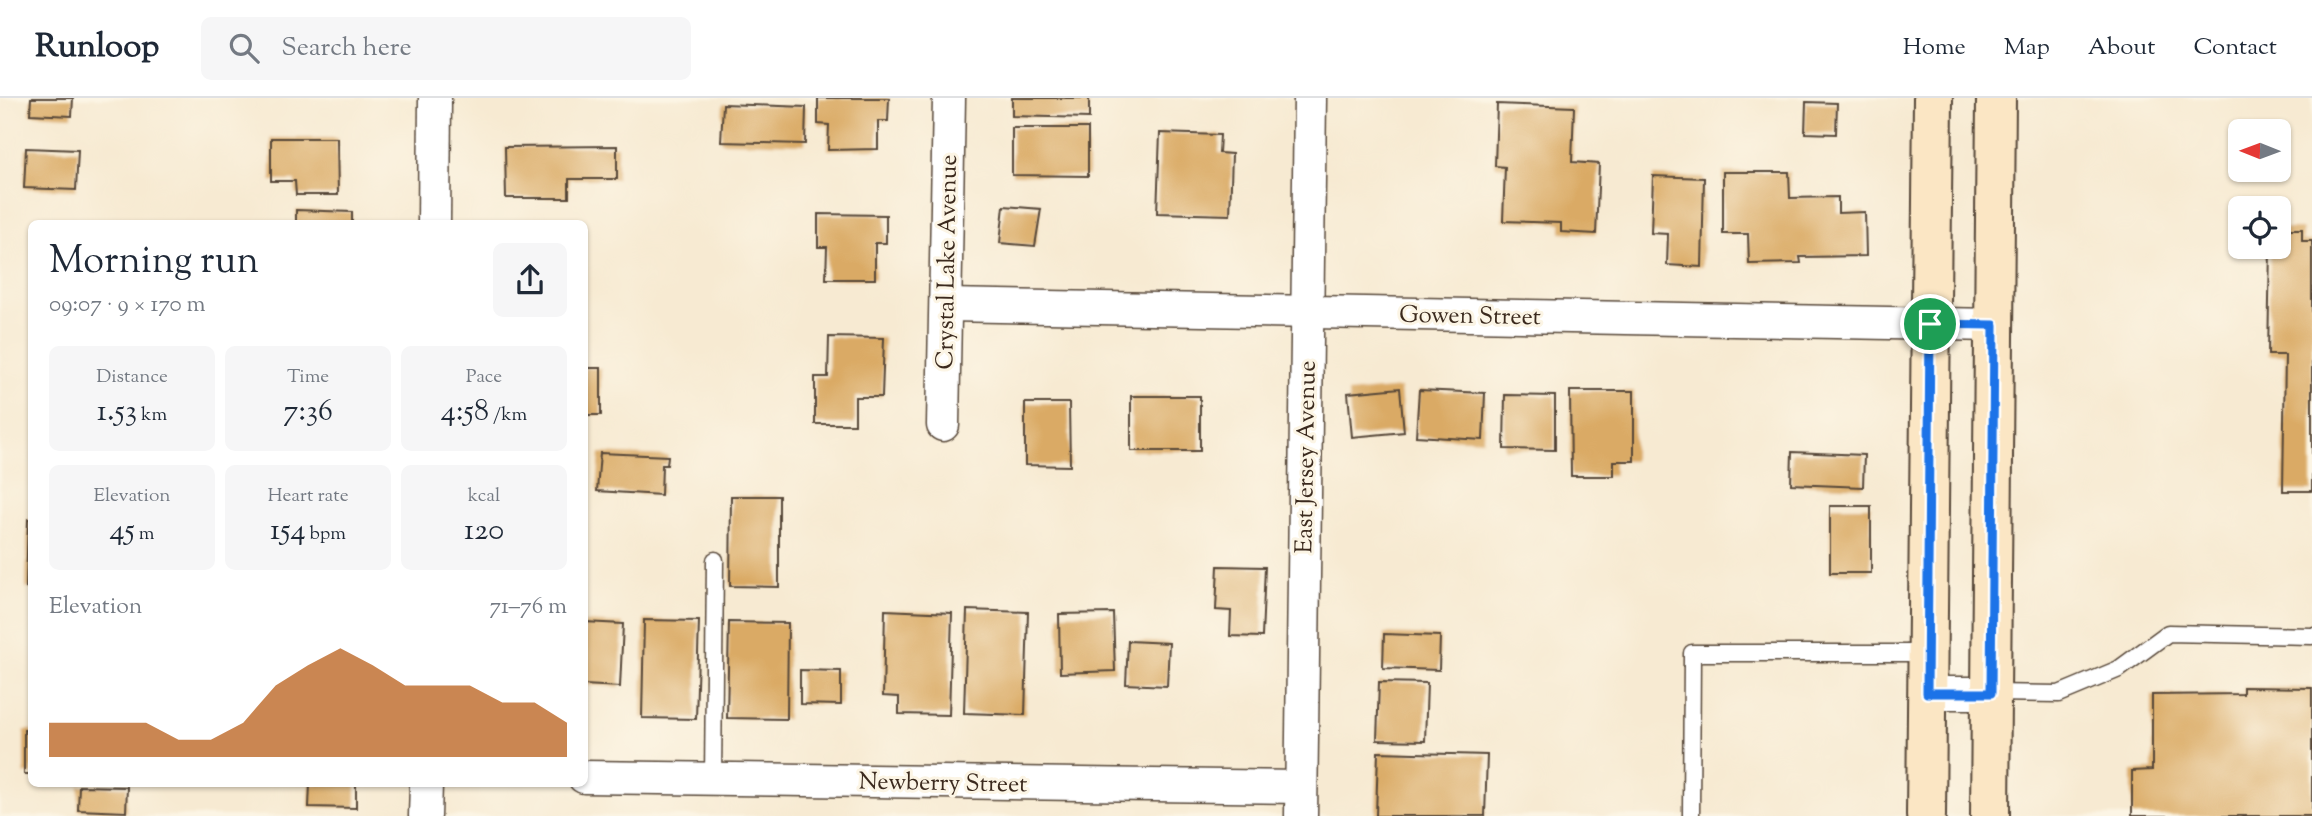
<!DOCTYPE html>
<html lang="en">
<head>
<meta charset="utf-8">
<style>
  :root { --surface:#fff; --page:#f6f6f7; --text:#1f2937; --muted:#747a83; --line:#e0e1e3; --accent:#b45309 }
  body { margin:0; font-family:"Sorts Mill Goudy",serif; background:var(--page); color:var(--text); height:100vh; display:flex; flex-direction:column; font-size:26px; white-space:nowrap }
  * { box-sizing:border-box; margin:0 }
  p { font-size:23px; color:var(--muted) }
  .icon { flex:none; width:38px; height:38px; fill:none; stroke:currentColor; stroke-width:2; stroke-linecap:round; stroke-linejoin:round }
  .map { position:relative; flex:1; overflow:hidden }
  .drawer { position:absolute; left:28px; top:122px; width:560px; height:567px; display:flex; flex-direction:column; background:var(--surface); border-radius:10px; box-shadow:0 2px 5px #0004 }
  .drawer>* { flex:none }
  .needle { width:46px; rotate:271deg }
  .buttons { position:absolute; left:2228px; top:21px; display:grid; gap:14px }
  .buttons a { display:grid; place-items:center; width:63px; height:63px; border-radius:10px; background:var(--surface); box-shadow:0 2px 5px #0004; font-size:35px }
  .pin { position:absolute; display:grid; place-items:center; width:60px; height:60px; color:#fff; margin:-30px; border:4px solid #fff; border-radius:50%; box-shadow:0 2px 7px #0007 }
  .round { display:grid; place-items:center; flex:none; width:74px; height:74px; border-radius:10px; background:var(--page) }
  .summary { display:flex; align-items:center; justify-content:space-between; height:119px; padding:0 21px }
  h1 { font-size:38px; font-weight:600; line-height:52px }
  .stats { display:grid; grid-template-columns:repeat(3,1fr); gap:10px; height:119px; padding:7px 21px }
  .stats div { display:grid; align-content:center; border-radius:10px; background:var(--page); text-align:center }
  .stats b { font-size:30px; font-weight:600 }
  .stats small { font-size:19px; font-weight:400 }
  .stats p { font-size:19px }
  .chart { height:196px; padding:14px 21px }
  .chart p { display:flex; justify-content:space-between }
  .chart svg { width:100%; height:126px; margin-top:7px; fill:var(--accent); opacity:.7 }
  header { display:flex; align-items:center; gap:42px; box-sizing:border-box; height:98px; padding:0 35px; background:var(--surface); border-bottom:2px solid var(--line) }
  header strong { font-size:33px }
  nav { display:flex; gap:38px; margin-inline-start:auto; font-size:24px }
  .search { width:490px; height:63px; background:var(--page); display:flex; align-items:center; gap:18px; box-sizing:border-box; padding:0 24px; border-radius:10px; color:var(--muted); font-size:26px }
  .map>svg:first-child { display:block }
  .building { fill:#daaa65 }
  .lines { fill:none; stroke-linecap:round; stroke-linejoin:round }
  .lane-casing { stroke:#574739; stroke-width:19 }
  .street-casing { stroke:#574739; stroke-width:35 }
  .secondary-casing { stroke:#574739; stroke-width:42 }
  .lane { stroke:#fff; stroke-width:16 }
  .street { stroke:#fff; stroke-width:32 }
  .secondary { stroke:#fbe6c4; stroke-width:38 }
  .route-casing { stroke:#fff; stroke-width:14 }
  .route { stroke:#1a73e8; stroke-width:9 }
  .labels { text-anchor:middle; stroke-width:6; stroke-linejoin:round; paint-order:stroke }
  .street-label { font-size:24px; fill:#3b2a1e; stroke:#fcf5e5 }
</style>
</head>
<body>
<header>
<strong>Runloop</strong>
<div class="search"><svg class="icon" aria-label="search" viewBox="0 0 24 24"><circle cx="10" cy="10" r="6"/><path d="M15 15l6 6"/></svg>Search here</div>
<nav><a>Home</a><a>Map</a><a>About</a><a>Contact</a></nav>
</header>
<div class="map">
<svg width="2312" height="718" viewBox="0 0 2312 718">
  <rect width="100%" height="100%" fill="#fcf5e5"/>
  <filter id="ink" filterUnits="userSpaceOnUse"><feTurbulence type="fractalNoise" baseFrequency=".0143" numOctaves="2"/><feDisplacementMap in="SourceGraphic" scale="14" xChannelSelector="R" yChannelSelector="G"/><feConvolveMatrix kernelMatrix="1 2 1 2 8 2 1 2 1" color-interpolation-filters="sRGB"/></filter>
  <filter id="wash" filterUnits="userSpaceOnUse"><feTurbulence type="fractalNoise" baseFrequency=".00686" numOctaves="4" result="noise"/><feDisplacementMap in="SourceGraphic" scale="28" xChannelSelector="R" yChannelSelector="G"/><feGaussianBlur stdDeviation="1.57" result="paint"/><feColorMatrix in="noise" values="0 0 0 0 0 0 0 0 0 0 0 0 0 0 0 0 0 1.4 0 .05"/><feComposite in="paint" operator="in"/></filter>
  <g filter="url(#wash)">
    <rect width="100%" height="100%" fill="#f7ead2"/>
    <g id="blocks">
      <!-- building -->
      <g class="building">
        <polygon points="31,0 73,0 72,18 30,16"/>
        <polygon points="818,0 889,0 888,23 878,23 878,51 828,52 829,27 818,26"/>
        <polygon points="1012,0 1089,0 1089,20 1012,18"/>
        <polygon points="1806,4 1837,5 1836,36 1805,35"/>
        <polygon points="723,6 806,9 805,46 721,44"/>
        <polygon points="1497,6 1574,9 1572,64 1599,66 1596,136 1561,134 1561,125 1503,123 1505,69 1495,68"/>
        <polygon points="1012,30 1088,30 1088,78 1012,77"/>
        <polygon points="1160,35 1220,37 1219,55 1232,56 1230,117 1157,115"/>
        <polygon points="271,40 337,40 338,97 296,97 295,83 271,83"/>
        <polygon points="617,48 617,81 569,81 569,100 506,100 505,49"/>
        <polygon points="26,50 78,52 76,92 24,90"/>
        <polygon points="1723,74 1789,74 1790,100 1838,99 1838,115 1865,114 1866,158 1800,159 1801,165 1749,166 1748,136 1723,136"/>
        <polygon points="1653,78 1704,80 1702,169 1667,167 1668,136 1651,135"/>
        <polygon points="1004,108 1041,111 1035,148 1000,145"/>
        <polygon points="296,112 352,114 352,126 296,126"/>
        <polygon points="818,116 886,117 886,145 875,145 875,181 826,181 827,149 818,149"/>
        <polygon points="2278,131 2302,131 2302,143 2312,143 2312,393 2283,393 2285,257 2268,257 2270,149 2278,149"/>
        <polygon points="829,239 884,240 882,299 855,299 855,326 815,326 815,279 828,279"/>
        <rect x="584" y="270" width="17" height="47"/>
        <polygon points="1400,290 1404,334 1352,339 1348,295"/>
        <polygon points="1419,292 1485,295 1483,342 1416,338"/>
        <polygon points="1570,293 1634,293 1634,363 1614,363 1614,378 1571,378"/>
        <polygon points="1505,297 1555,298 1555,352 1504,351"/>
        <rect x="1131" y="298" width="69" height="55"/>
        <polygon points="1025,305 1069,305 1070,368 1025,367"/>
        <polygon points="1792,354 1864,357 1863,389 1791,386"/>
        <polygon points="600,355 668,358 667,367 662,367 661,397 597,393"/>
        <polygon points="731,398 779,398 779,489 730,488"/>
        <rect x="1830" y="408" width="41" height="67"/>
        <polygon points="28,421 32,421 32,490 26,490"/>
        <polygon points="1218,468 1265,469 1262,539 1230,538 1231,513 1216,512"/>
        <polygon points="885,512 952,515 949,617 899,616 899,599 883,598"/>
        <polygon points="967,512 1028,514 1025,617 964,615"/>
        <polygon points="1113,515 1115,573 1060,575 1059,516"/>
        <polygon points="644,522 699,523 696,621 642,620"/>
        <polygon points="584,524 623,526 620,589 584,587"/>
        <polygon points="729,524 788,525 787,621 727,620"/>
        <polygon points="1384,536 1440,538 1439,572 1383,570"/>
        <polygon points="1128,543 1169,545 1167,588 1126,586"/>
        <polygon points="800,572 841,573 841,607 800,606"/>
        <polygon points="1379,584 1427,585 1425,643 1377,642"/>
        <polygon points="2243,589 2312,590 2312,718 2132,718 2132,673 2152,672 2152,597 2243,596"/>
        <rect x="24" y="632" width="8" height="44"/>
        <polygon points="1378,654 1487,657 1485,718 1376,718"/>
        <polygon points="310,686 356,686 356,710 309,709"/>
        <polygon points="79,688 127,689 126,714 78,712"/>
      </g>
    </g>
  </g>
  <g filter="url(#ink)">
    <use href="#blocks" fill-opacity="0" stroke="#574739" stroke-width="2"/>
    <g class="lines">
      <defs>
        <g id="lane">
          <polyline points="1991,595 2059,596 2119,571 2168,535 2312,538"/>
          <polyline points="713,681 715,462"/>
          <polyline points="1691,718 1692,555 1927,555"/>
        </g>
        <g id="street">
          <polyline points="434,126 435,0"/>
          <polyline points="946,207 1994,227"/>
          <polyline points="943,327 949,0"/>
          <polyline points="1927,595 1991,595"/>
          <polyline points="584,679 1301,689"/>
          <polyline points="425,718 426,686"/>
          <polyline points="1301,718 1310,0"/>
        </g>
        <g id="secondary">
          <polyline points="1926,718 1933,0"/>
          <polyline points="1990,718 1996,0"/>
        </g>
      </defs>
      <!-- lane casing -->
      <use href="#lane" class="lane-casing"/>
      <!-- street casing -->
      <use href="#street" class="street-casing"/>
      <!-- secondary casing -->
      <use href="#secondary" class="secondary-casing"/>
      <!-- lane -->
      <use href="#lane" class="lane"/>
      <!-- street -->
      <use href="#street" class="street"/>
      <!-- secondary -->
      <use href="#secondary" class="secondary"/>
    </g>
  </g>
  <g class="lines" filter="url(#ink)">
    <defs>
      <polygon id="route" points="1930,226 1994,227 1991,595 1927,595"/>
    </defs>
    <!-- route casing -->
    <use href="#route" class="route-casing"/>
    <!-- route -->
    <use href="#route" class="route"/>
  </g>
  <g class="labels">
    <!-- street labels -->
    <g class="street-label">
      <text transform="translate(946 164) rotate(-89)" y="8">Crystal Lake Avenue</text>
      <text transform="translate(1470 217) rotate(1)" y="8">Gowen Street</text>
      <text transform="translate(1305 359) rotate(-89)" y="8">East Jersey Avenue</text>
      <text transform="translate(943 684) rotate(1)" y="8">Newberry Street</text>
    </g>
  </g>
</svg>
<div class="buttons">
<a><svg class="needle" viewBox="-14 -14 28 28"><path d="M0-13l5 13h-10z" fill="#e53935"/><path d="M0 13l5-13h-10z" fill="#747a83"/></svg></a>
<a><svg class="icon" aria-label="locate" viewBox="0 0 24 24"><circle cx="12" cy="12" r="6"/><path d="M12 2v4M12 18v4M2 12h4M18 12h4"/></svg></a>
</div>
<div class="pin" style="left:1930px;top:226px;background:#1e9e55"><svg class="icon" aria-label="arrive" viewBox="0 0 24 24"><path d="M6 21V4h12l-3 4 3 4H6"/></svg></div>
<section class="drawer">
<div class="summary"><div><h1>Morning run</h1><p>09:07 · 9 × 170 m</p></div><a class="round"><svg class="icon" aria-label="share" viewBox="0 0 24 24"><path d="M12 15V3M7 8l5-5 5 5M5 13v7h14v-7"/></svg></a></div>
<div class="stats">
<div><p>Distance</p><b>1.53<small> km</small></b></div>
<div><p>Time</p><b>7:36</b></div>
<div><p>Pace</p><b>4:58<small> /km</small></b></div>
</div>
<div class="stats">
<div><p>Elevation</p><b>45<small> m</small></b></div>
<div><p>Heart rate</p><b>154<small> bpm</small></b></div>
<div><p>kcal</p><b>120</b></div>
</div>
<div class="chart"><p><span>Elevation</span>71–76 m</p>
<svg viewBox="0 0 160 44" preserveAspectRatio="none"><path d="M0 44V32L10 32L20 32L30 32L40 38L50 38L60 32L70 19L80 12L90 6L100 12L110 19L120 19L130 19L140 25L150 25L160 32V44z"/></svg>
</div>
</section>
</div>
</body>
</html>
